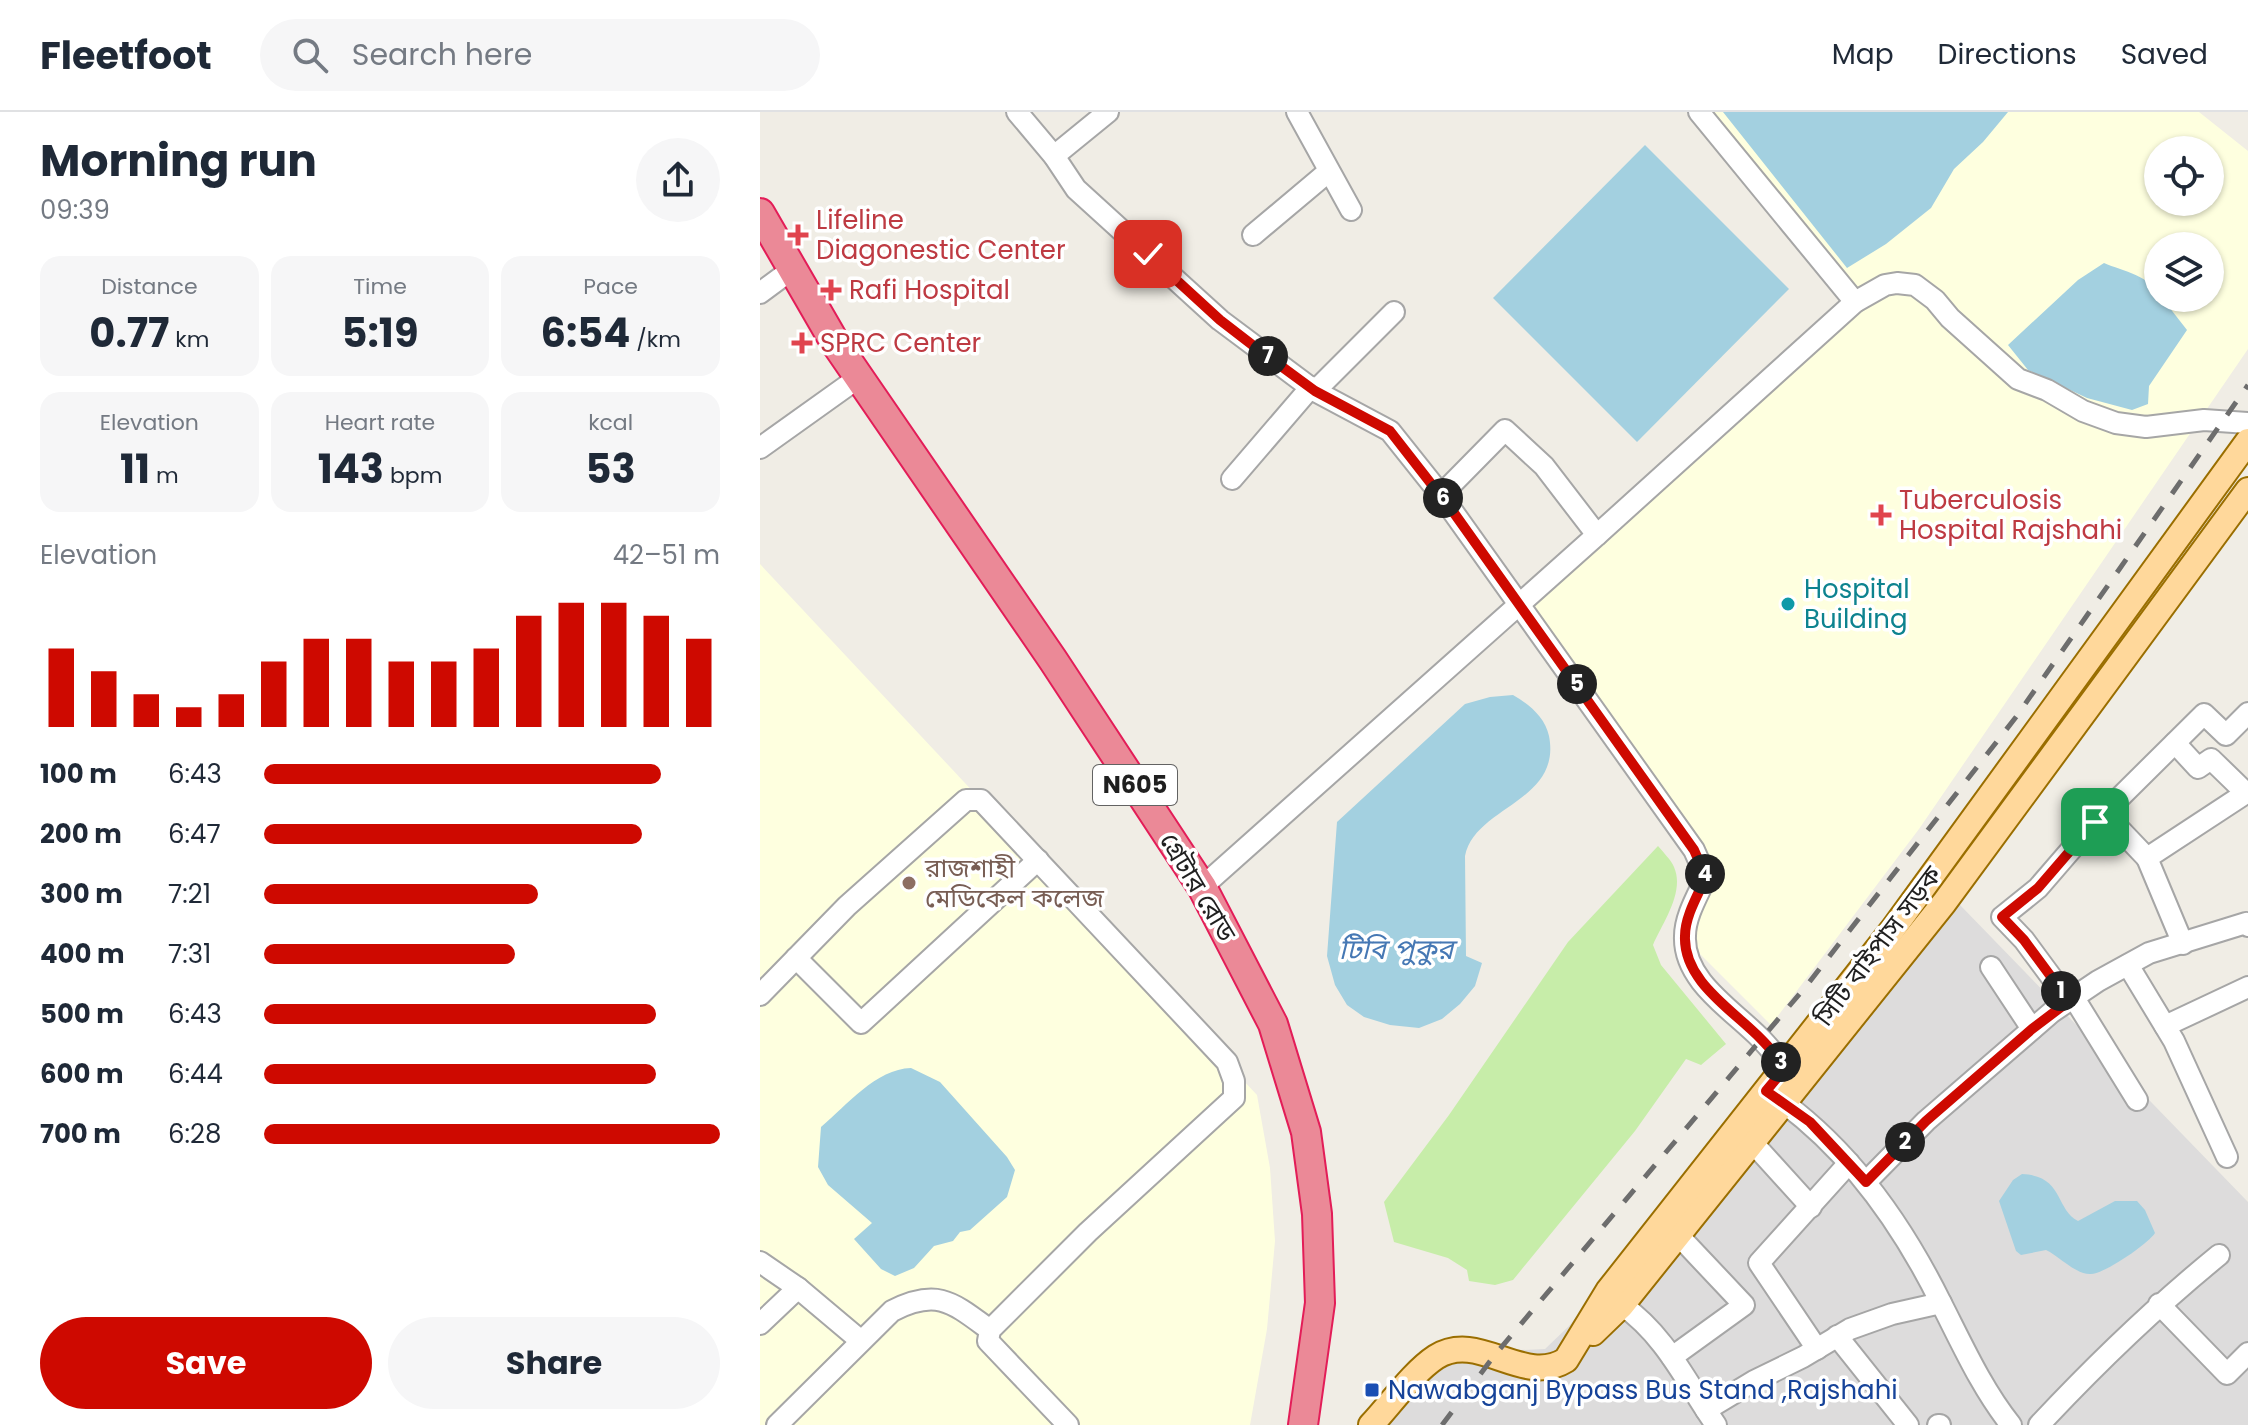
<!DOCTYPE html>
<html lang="en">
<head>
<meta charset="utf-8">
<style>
  :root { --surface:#fff; --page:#f6f6f7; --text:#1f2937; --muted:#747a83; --line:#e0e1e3; --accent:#ce0900 }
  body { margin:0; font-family:Poppins,"Noto Sans Bengali",sans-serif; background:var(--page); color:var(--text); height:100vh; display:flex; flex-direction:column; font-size:30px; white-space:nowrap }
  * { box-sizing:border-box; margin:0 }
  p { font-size:26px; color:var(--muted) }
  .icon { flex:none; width:44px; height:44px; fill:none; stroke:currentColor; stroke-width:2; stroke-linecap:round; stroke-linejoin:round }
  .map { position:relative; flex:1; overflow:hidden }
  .drawer { display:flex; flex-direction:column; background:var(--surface); width:760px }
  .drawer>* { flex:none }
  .controls { position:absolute; left:1384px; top:24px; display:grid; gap:16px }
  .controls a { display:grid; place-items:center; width:80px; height:80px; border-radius:50%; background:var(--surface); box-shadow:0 2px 6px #0004; font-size:40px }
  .pin { position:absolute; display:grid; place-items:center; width:68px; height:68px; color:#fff; margin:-34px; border-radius:16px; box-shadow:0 4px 12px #0006 }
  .km { position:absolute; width:40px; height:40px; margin:-20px; border-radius:50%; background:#222; color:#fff; font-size:22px; line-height:40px; text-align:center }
  .round { display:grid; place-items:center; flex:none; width:84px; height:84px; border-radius:42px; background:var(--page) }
  .headline { display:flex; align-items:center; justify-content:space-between; height:136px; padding:0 40px }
  h1 { font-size:44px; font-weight:700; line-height:60px }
  .stats { display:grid; grid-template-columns:repeat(3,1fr); gap:12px; height:136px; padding:8px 40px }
  .stats div { display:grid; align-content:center; border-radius:20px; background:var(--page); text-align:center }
  .stats b { font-size:40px; font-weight:700 }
  .stats small { font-size:22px; font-weight:400 }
  .stats p { font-size:22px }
  .chart { height:224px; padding:16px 40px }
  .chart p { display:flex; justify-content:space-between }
  .chart svg { width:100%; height:144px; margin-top:8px; stroke:var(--accent); stroke-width:6 }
  .action { display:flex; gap:16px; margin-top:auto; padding:16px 40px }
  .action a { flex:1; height:92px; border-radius:48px; background:var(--accent); color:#fff; font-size:32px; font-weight:700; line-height:92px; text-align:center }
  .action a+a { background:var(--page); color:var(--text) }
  ul { padding:0 40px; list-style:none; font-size:26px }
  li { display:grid; grid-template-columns:128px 96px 1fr; align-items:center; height:60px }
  li i { height:20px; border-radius:10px; background:var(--accent) }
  header { display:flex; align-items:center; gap:48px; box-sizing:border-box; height:112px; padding:0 40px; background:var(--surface); border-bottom:2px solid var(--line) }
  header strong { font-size:38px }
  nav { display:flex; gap:44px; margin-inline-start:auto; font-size:28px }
  .search { width:560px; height:72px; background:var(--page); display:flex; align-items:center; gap:20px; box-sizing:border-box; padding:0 28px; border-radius:44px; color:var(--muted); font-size:30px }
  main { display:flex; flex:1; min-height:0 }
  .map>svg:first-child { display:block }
  .residential { fill:#dddcdc }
  .education { fill:#feffdf; fill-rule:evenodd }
  .grass { fill:#c7eda9 }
  .water { fill:#a3d0e0 }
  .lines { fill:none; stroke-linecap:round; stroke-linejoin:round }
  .minor-casing { stroke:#a6a6a6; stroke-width:24 }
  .major-casing { stroke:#9a6e00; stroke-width:28 }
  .highway-casing { stroke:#e31d58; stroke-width:32 }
  .minor { stroke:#fff; stroke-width:20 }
  .major { stroke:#ffd89b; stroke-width:24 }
  .highway { stroke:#eb8997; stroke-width:28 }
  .rail { stroke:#6d6d6d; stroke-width:5; stroke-dasharray:16 16; stroke-linecap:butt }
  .route-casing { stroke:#fff; stroke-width:16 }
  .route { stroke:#ce0900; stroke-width:10 }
  .health-dot { fill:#e0444e; stroke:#fff; stroke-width:3 }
  .culture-dot { fill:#0f9aa8; stroke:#fff; stroke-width:3 }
  .education-dot { fill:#8d6e63; stroke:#fff; stroke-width:3 }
  .transit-dot { fill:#1a4fb4; stroke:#fff; stroke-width:3 }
  .labels { text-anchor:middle; stroke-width:7; stroke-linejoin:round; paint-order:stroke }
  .shield { fill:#fff; stroke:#626262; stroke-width:2 }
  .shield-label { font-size:24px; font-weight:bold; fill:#1f1f1f }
  .health-label { font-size:26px; fill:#be3a42; stroke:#fff; text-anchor:start }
  .culture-label { font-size:26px; fill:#0d838f; stroke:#fff; text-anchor:start }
  .education-label { font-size:26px; fill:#785e54; stroke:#fff; text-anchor:start }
  .street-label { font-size:26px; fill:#1f1f1f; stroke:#fff }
  .transit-label { font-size:26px; fill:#164399; stroke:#fff; text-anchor:start }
  .water-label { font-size:28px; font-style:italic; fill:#4678b4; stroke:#fff }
</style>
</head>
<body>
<header>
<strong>Fleetfoot</strong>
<div class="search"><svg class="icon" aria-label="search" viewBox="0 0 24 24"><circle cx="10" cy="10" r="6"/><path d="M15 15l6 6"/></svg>Search here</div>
<nav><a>Map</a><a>Directions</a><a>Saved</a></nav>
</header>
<main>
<section class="drawer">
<div class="headline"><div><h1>Morning run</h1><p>09:39</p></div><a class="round"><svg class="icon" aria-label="share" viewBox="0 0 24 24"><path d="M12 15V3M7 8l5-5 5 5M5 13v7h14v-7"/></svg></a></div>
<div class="stats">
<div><p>Distance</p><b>0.77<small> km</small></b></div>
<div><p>Time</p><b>5:19</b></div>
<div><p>Pace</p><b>6:54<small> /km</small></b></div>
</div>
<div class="stats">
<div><p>Elevation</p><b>11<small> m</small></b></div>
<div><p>Heart rate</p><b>143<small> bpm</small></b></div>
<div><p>kcal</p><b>53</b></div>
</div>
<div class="chart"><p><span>Elevation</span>42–51 m</p>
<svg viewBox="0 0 160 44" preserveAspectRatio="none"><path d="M5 44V20M15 44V27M25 44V34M35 44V38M45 44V34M55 44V24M65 44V17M75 44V17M85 44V24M95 44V24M105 44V20M115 44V10M125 44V6M135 44V6M145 44V10M155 44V17"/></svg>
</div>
<ul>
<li><b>100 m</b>6:43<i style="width:87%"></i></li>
<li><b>200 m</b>6:47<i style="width:83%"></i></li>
<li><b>300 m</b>7:21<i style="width:60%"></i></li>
<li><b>400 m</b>7:31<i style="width:55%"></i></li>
<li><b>500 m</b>6:43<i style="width:86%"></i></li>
<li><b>600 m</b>6:44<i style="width:86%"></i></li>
<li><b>700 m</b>6:28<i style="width:100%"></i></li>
</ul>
<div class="action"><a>Save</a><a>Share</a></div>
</section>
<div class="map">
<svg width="1488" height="1313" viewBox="0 0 1488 1313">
  <rect width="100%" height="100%" fill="#f0ede5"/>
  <!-- residential -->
  <polygon class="residential" points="1169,761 1488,1090 1488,1313 625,1313 656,1275 695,1241 785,1237 809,1214"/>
  <!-- education -->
  <g class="education">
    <path d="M944 0H1439L1488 39V237L1159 717 1011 913 940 842 933 822 953 761 771 491 1093 195ZM1398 38H1450V90H1398ZM1398 134H1450V186H1398Z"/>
    <polygon points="0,452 497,983 510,1056 515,1129 507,1217 490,1313 0,1313"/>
  </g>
  <!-- grass -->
  <path class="grass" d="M898 734C903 740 911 748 914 755 925 780 903 810 893 833L901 853 966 932 941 953 926 947 875 1019 753 1168 735 1173 709 1169 707 1158 688 1146 634 1130 624 1090 689 1003 808 830Z"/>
  <!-- water -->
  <g class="water">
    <polygon points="963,0 1248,0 1223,30 1194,57 1171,96 1126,132 1087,156"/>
    <polygon points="885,33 1029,177 877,330 733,186"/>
    <path d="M1344 151C1362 159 1394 164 1398 186H1402L1427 218 1389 274 1388 292 1372 298 1327 286 1268 258 1248 233 1318 168Z"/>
    <path d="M753 583C769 592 785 605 789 624 802 690 715 694 705 744L706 844 722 851 715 874 700 892 682 907 659 916 630 913 604 905 587 893 575 873 567 844 577 710 705 592 730 585Z"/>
    <path d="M151 956 180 970 247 1045 255 1058 247 1085 210 1118 200 1120 193 1129 174 1134 154 1156 135 1164 121 1157 94 1127 112 1111 68 1073 58 1055 61 1015C87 993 116 957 151 956Z"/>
    <path d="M1262 1062C1304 1064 1295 1097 1318 1109L1355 1089H1377L1385 1098 1395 1121C1388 1132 1344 1162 1331 1162 1316 1163 1299 1144 1286 1138L1261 1143 1256 1139 1239 1089 1253 1068Z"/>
  </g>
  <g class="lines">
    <defs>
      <g id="minor">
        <path d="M257 0 294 44 316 77 460 208 555 279 630 319 681 383 934 738 946 765C938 783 925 804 925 824 923 869 973 898 1001 927 1010 936 1017 946 1026 955"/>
        <polyline points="537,0 591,98"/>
        <polyline points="939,0 1095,190"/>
        <polyline points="294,44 348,0"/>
        <polyline points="493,123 568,60"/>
        <polyline points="0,181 23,164"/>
        <polyline points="555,279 634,200"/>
        <polyline points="0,336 91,271"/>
        <polyline points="472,367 551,275"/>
        <polyline points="681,383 745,318 784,354 837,423"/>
        <polyline points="1415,631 1438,656 1451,647 1486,681"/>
        <polyline points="1344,701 1387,746"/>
        <polyline points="442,775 837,423 1095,190 1125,173 1137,171 1155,173 1175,188 1190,206 1258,267 1287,278 1323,299 1356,311 1386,315 1444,308 1488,311"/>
        <polyline points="1423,832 1387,746 1486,681 1488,682"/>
        <polyline points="36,846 101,911 278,748"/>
        <polyline points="1368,853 1414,929 1467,1045"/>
        <polyline points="1231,855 1272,917"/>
        <polyline points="0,883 87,794 206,688 221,688 467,950 474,969 474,986 328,1120 230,1218 228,1229 308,1313"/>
        <polyline points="1314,886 1377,988"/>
        <polyline points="1309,889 1264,828 1242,805 1278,776 1335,710 1444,602 1466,623 1488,601"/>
        <polyline points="1405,914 1488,875"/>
        <path d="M1013 983C1088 1035 1141 1110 1181 1191 1202 1232 1222 1277 1251 1313"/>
        <polyline points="992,1030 1051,1095"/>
        <polyline points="1106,1070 1166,1009 1292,900 1338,869 1389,841 1486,811 1488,814"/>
        <polyline points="0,1150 38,1176 101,1229"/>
        <polyline points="1399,1192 1467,1262 1488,1241"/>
        <path d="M862 1193C906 1224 926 1270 956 1313"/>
        <polyline points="0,1212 38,1176"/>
        <polyline points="1077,1224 1148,1313"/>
        <polyline points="1057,1237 999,1151 1089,1051"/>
        <polyline points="912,1245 984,1193 918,1123"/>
        <polyline points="946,1298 994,1269 1043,1245 1090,1217 1132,1202 1181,1191"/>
        <path d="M17 1313 132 1199C177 1176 192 1190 230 1218"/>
        <polyline points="1178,1313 1180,1313"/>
        <path d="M1279 1313C1336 1252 1394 1196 1459 1143"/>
      </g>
      <g id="major">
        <polyline points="833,1221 862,1193 1184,791 1488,378"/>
        <path d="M611 1313C630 1293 653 1260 676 1245 719 1218 763 1275 806 1248L848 1179 1133 817 1488 329"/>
      </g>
      <polyline id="highway" points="0,101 74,229 293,548 442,775 513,912 546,1020 557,1102 560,1191 543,1313"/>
    </defs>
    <!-- minor casing -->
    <use href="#minor" class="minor-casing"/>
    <!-- major casing -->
    <use href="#major" class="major-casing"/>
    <!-- highway casing -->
    <use href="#highway" class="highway-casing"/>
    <!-- minor -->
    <use href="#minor" class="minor"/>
    <!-- major -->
    <use href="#major" class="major"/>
    <!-- highway -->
    <use href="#highway" class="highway"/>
    <!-- rail -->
    <polyline class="rail" points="682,1313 734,1244 1047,873 1256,605 1488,273"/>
  </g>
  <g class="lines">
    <defs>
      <path id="route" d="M388 142 460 208 495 235 555 279 630 319 694 401 934 738 946 765C938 783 925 804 925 824 923 869 973 898 1001 927 1010 936 1018 946 1026 955L1006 979 1050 1010 1106 1070 1166 1009 1272 917 1309 889 1264 828 1242 805 1278 776 1335 710"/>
    </defs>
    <!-- route casing -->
    <use href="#route" class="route-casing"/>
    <!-- route -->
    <use href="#route" class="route"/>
  </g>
  <!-- markers -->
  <g class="health-dot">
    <path d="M34 111h8v8h8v8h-8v8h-8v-8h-8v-8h8z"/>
    <path d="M67 166h8v8h8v8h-8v8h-8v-8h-8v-8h8z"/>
    <path d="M38 219h8v8h8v8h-8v8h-8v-8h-8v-8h8z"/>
    <path d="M1117 391h8v8h8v8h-8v8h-8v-8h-8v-8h8z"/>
  </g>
  <circle class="culture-dot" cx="1028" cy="492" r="8"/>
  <circle class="education-dot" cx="149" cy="771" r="8"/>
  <rect class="transit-dot" x="604" y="1270" width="16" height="16" rx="4"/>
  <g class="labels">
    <!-- shield labels -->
    <rect class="shield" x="333" y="653" width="84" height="40" rx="6"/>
    <g class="shield-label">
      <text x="375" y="681">N605</text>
    </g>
    <!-- health labels -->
    <g class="health-label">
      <text x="56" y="117">Lifeline<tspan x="56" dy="30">Diagonestic Center</tspan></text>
      <text x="89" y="187">Rafi Hospital</text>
      <text x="60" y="240">SPRC Center</text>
      <text x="1139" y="397">Tuberculosis<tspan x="1139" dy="30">Hospital Rajshahi</tspan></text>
    </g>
    <!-- culture labels -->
    <g class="culture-label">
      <text x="1044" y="486">Hospital<tspan x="1044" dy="30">Building</tspan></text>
    </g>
    <!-- education labels -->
    <g class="education-label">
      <text x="165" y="765">রাজশাহী<tspan x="165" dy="30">মেডিকেল কলেজ</tspan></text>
    </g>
    <!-- street labels -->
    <g class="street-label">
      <text transform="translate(438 775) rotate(59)" y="9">গ্রেটার রোড</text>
      <text transform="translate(1118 834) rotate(-53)" y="9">সিটি বাইপাস সড়ক</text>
    </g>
    <!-- transit labels -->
    <g class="transit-label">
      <text x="628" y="1287">Nawabganj Bypass Bus Stand ,Rajshahi</text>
    </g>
    <!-- water labels -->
    <g class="water-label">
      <text x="636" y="847">টিবি পুকুর</text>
    </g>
  </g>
</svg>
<div class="controls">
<a><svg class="icon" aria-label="locate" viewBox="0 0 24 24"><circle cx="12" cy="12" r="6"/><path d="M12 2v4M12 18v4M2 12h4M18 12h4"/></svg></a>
<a><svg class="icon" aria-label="layers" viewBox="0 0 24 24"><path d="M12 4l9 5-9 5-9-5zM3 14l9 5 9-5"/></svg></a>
</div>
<div class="pin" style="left:1335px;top:710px;background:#1e9e55"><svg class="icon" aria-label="arrive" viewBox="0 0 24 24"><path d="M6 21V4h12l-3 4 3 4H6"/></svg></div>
<div class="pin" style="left:388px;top:142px;background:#d93025"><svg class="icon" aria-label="check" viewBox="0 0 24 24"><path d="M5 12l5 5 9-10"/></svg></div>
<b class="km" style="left:1301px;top:879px">1</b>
<b class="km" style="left:1145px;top:1030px">2</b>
<b class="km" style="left:1021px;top:950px">3</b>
<b class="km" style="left:945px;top:762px">4</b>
<b class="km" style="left:817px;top:572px">5</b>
<b class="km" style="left:683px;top:386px">6</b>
<b class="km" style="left:508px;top:244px">7</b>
</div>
</main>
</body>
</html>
